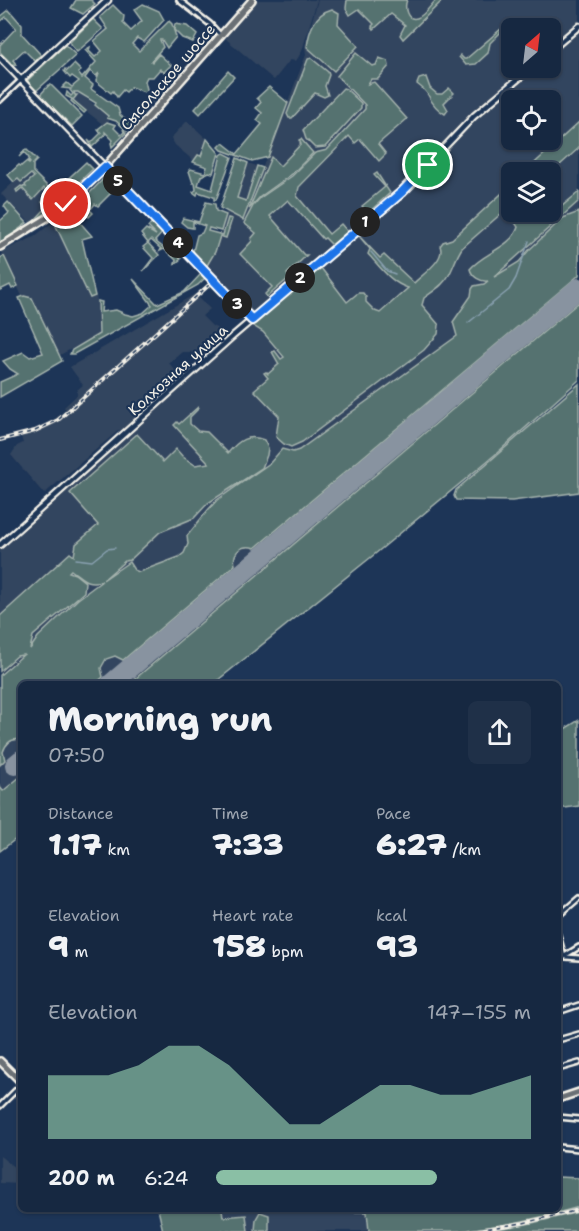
<!DOCTYPE html>
<html lang="en">
<head>
<meta charset="utf-8">
<style>
  :root { --surface:#162841; --page:#1f3048; --text:#f1f3f6; --muted:#9ea6b1; --line:#35445a; --accent:#8abfa5 }
  body { margin:0; font-family:"Shantell Sans",sans-serif; background:var(--page); color:var(--text); height:100vh; display:flex; flex-direction:column; font-size:22px; white-space:nowrap }
  * { box-sizing:border-box; margin:0 }
  p { font-size:20px; color:var(--muted) }
  .icon { flex:none; width:33px; height:33px; fill:none; stroke:currentColor; stroke-width:2; stroke-linecap:round; stroke-linejoin:round }
  .map { position:relative; flex:1; overflow:hidden }
  .sheet { position:absolute; left:18px; top:681px; width:543px; height:531px; display:flex; flex-direction:column; background:var(--surface); border-radius:9px; box-shadow:0 2px 4px #0004,0 0 0 2px var(--line) }
  .sheet>* { flex:none }
  .needle { width:39px; rotate:28deg }
  .fabs { position:absolute; left:501px; top:18px; display:grid; gap:12px }
  .fabs a { display:grid; place-items:center; width:60px; height:60px; border-radius:9px; background:var(--surface); box-shadow:0 2px 4px #0004,0 0 0 2px var(--line); font-size:30px }
  .pin { position:absolute; display:grid; place-items:center; width:51px; height:51px; color:#fff; margin:-26px; border:3px solid #fff; border-radius:50%; box-shadow:0 2px 6px #0007 }
  .km { position:absolute; width:30px; height:30px; margin:-15px; border-radius:50%; background:#222; color:#fff; font-size:16px; line-height:30px; text-align:center }
  .round { display:grid; place-items:center; flex:none; width:63px; height:63px; border-radius:9px; background:var(--page) }
  .summary { display:flex; align-items:center; justify-content:space-between; height:102px; padding:0 30px }
  h1 { font-size:33px; font-weight:800; line-height:45px }
  .metrics { display:grid; grid-template-columns:repeat(3,1fr); gap:9px; height:102px; padding:6px 30px }
  .metrics div { display:grid; align-content:center }
  .metrics b { font-size:30px; font-weight:800 }
  .metrics small { font-size:16px; font-weight:400 }
  .metrics p { font-size:16px }
  .chart { height:168px; padding:12px 30px }
  .chart p { display:flex; justify-content:space-between }
  .chart svg { width:100%; height:108px; margin-top:6px; fill:var(--accent); opacity:.7 }
  ul { padding:0 30px; list-style:none; font-size:20px }
  li { display:grid; grid-template-columns:96px 72px 1fr; align-items:center; height:45px }
  li i { height:15px; border-radius:8px; background:var(--accent) }
  .map>svg:first-child { display:block }
  .built { fill:#33455e; fill-rule:evenodd }
  .green { fill:#547270; stroke:#a4b2ac; stroke-width:1.5; fill-rule:evenodd }
  .lines { fill:none; stroke-linecap:round; stroke-linejoin:round }
  .stream { stroke:#8aa1b1; stroke-width:1.5 }
  .runway { stroke:#8893a0; stroke-width:20 }
  .street-casing { stroke:#f4f1e8; stroke-width:8 }
  .secondary-casing { stroke:#f4f1e8; stroke-width:9 }
  .primary-casing { stroke:#f4f1e8; stroke-width:10 }
  .street { stroke:#1d3557; stroke-width:3 }
  .secondary { stroke:#1d3557; stroke-width:4.5 }
  .primary { stroke:#6b6f75; stroke-width:5 }
  .rail-casing { stroke:#f4f1e8; stroke-width:4 }
  .rail { stroke:#1d3557; stroke-width:1.5; stroke-dasharray:4.5; stroke-linecap:butt }
  .route-casing { stroke:#fff; stroke-width:12 }
  .route { stroke:#1a73e8; stroke-width:8 }
  .labels { text-anchor:middle; stroke-width:4.5; stroke-linejoin:round; paint-order:stroke }
  .street-label { font-size:15px; fill:#f4f1e8; stroke:#1d3557 }
</style>
</head>
<body>
<div class="map">
<svg width="579" height="1231" viewBox="0 0 579 1231">
  <rect width="100%" height="100%" fill="#1d3557"/>
  <filter id="ink" filterUnits="userSpaceOnUse"><feTurbulence type="fractalNoise" baseFrequency=".0167" numOctaves="2"/><feDisplacementMap in="SourceGraphic" scale="12" xChannelSelector="R" yChannelSelector="G"/><feConvolveMatrix kernelMatrix="1 2 1 2 8 2 1 2 1" color-interpolation-filters="sRGB"/></filter>
  <g filter="url(#ink)">
    <!-- built -->
    <g class="built">
      <polygon points="257,0 317,0 302,51 296,61 290,60 274,80 226,39 228,33"/>
      <polygon points="318,0 579,0 579,25 551,50 550,28 512,28 512,68 529,68 472,116 394,198 257,315 253,316 204,268 214,251 226,212 243,218 306,55 305,46"/>
      <path d="M579 28V380L497 453 375 554 213 684H21V835L0 851V547L231 340 387 206 496 99 533 68H550L551 53ZM512 100H550V140H512ZM512 172H550V212H512Z"/>
      <polygon points="77,91 111,118 105,126 72,100 73,93"/>
      <polygon points="187,121 207,139 195,162 175,145 171,138"/>
      <polygon points="248,163 257,166 246,201 237,198"/>
      <polygon points="29,168 63,202 31,224 1,194"/>
      <polygon points="69,209 92,236 82,239 97,300 99,300 98,335 52,359 1,252 34,237"/>
      <polygon points="195,294 210,309 202,316 212,326 227,333 197,358 191,352 182,352 169,363 180,376 166,388 168,390 122,431 119,430 44,494 11,455 17,446 23,443 20,434 41,428 55,419 66,410 64,407 77,395 77,390 83,385 70,367"/>
      <polygon points="0,1156 15,1168 21,1168 21,1184 0,1183"/>
      <polygon points="222,1209 366,1209 369,1231 247,1231 222,1217"/>
    </g>
    <!-- green -->
    <g class="green">
      <polygon points="76,0 91,0 95,4 83,14 71,8"/>
      <path d="M347 0H407C404 7 406 21 417 18 424 16 431 5 436 0H443L403 39 400 35 405 25 391 14 374 29 372 26 374 24 359 9 350 15 346 8Z"/>
      <polygon points="143,4 159,11 164,20 144,42 137,38 132,44 139,51 169,21 172,24 176,37 167,48 162,40 160,40 163,47 151,61 152,62 159,54 171,65 164,72 160,69 153,77 147,77 145,81 147,89 144,92 131,87 126,92 123,90 117,97 113,91 111,93 96,81 99,73 96,76 90,71 85,78 93,85 91,89 118,108 120,115 131,124 152,101 127,131 116,121 107,118 108,116 95,105 96,103 78,92 74,92 75,95 77,95 73,100 86,111 84,113 71,101 72,99 66,96 67,92 71,96 73,94 70,90 71,89 62,88 67,83 72,87 79,81 72,76 70,78 64,71 65,69 67,71 74,64 81,71 78,73 82,78 96,62 85,50 90,47 89,51 95,57 102,51 94,41 108,29 100,17 113,5 124,16 123,23 131,31 142,21 134,10"/>
      <path d="M332 9 339 13 338 24 358 46 334 71 307 47C309 31 314 14 332 9Z"/>
      <polygon points="9,10 22,25 22,34 41,55 35,61 24,50 13,60 16,64 13,65 0,52 0,45 16,28 6,17 0,22 0,17"/>
      <polygon points="93,19 103,29 77,52 70,44 70,42"/>
      <polygon points="175,24 187,26 197,35 193,42 182,38 174,30"/>
      <polygon points="501,29 503,30 490,43 488,53 476,64 466,65 459,57 460,55 464,59 466,59"/>
      <polygon points="65,45 76,55 36,91 28,83 28,80"/>
      <polygon points="356,53 372,66 376,65 379,58 388,61 389,66 378,79 371,79 368,84 374,82 407,119 378,144 386,154 379,161 360,139 355,143 349,136 299,187 297,196 329,234 341,224 348,232 335,245 332,245 325,238 323,239 288,200 270,216 304,255 307,255 287,274 289,278 267,297 265,294 272,287 240,254 252,241 251,239 256,233 244,223 253,206 260,198 292,176 315,153 327,150 365,109 365,105 337,76"/>
      <polygon points="311,58 328,72 329,75 325,86 328,95 324,97 315,93 292,118 289,118 287,114 308,59"/>
      <polygon points="228,71 234,77 200,114 195,109"/>
      <path d="M426 77 430 88 437 94H442L449 88 454 93 444 103 448 110 445 114C437 110 432 103 428 95 426 91 421 87 417 84L419 79Z"/>
      <polygon points="51,85 82,116 72,126 40,95 49,85"/>
      <polygon points="269,87 288,103 268,157 252,161 222,150 219,147 223,143 237,154 262,124 257,120 262,113 256,108 261,102 257,98"/>
      <polygon points="343,88 346,89 361,103 361,108 325,147 315,148 306,139 303,130"/>
      <polygon points="107,122 116,125 114,128 121,135 124,132 123,129 126,133 112,147 111,143 113,140 105,132 105,135 92,147 88,140 91,143 101,133 98,129"/>
      <polygon points="579,122 579,148 551,173 525,172"/>
      <polygon points="207,139 219,153 213,173 209,172 201,176 198,185 212,190 221,155 224,153 232,157 216,200 214,200 214,197 198,192 197,195 193,192 196,190 195,183 193,183 189,171 191,169 205,173 207,167 193,162 198,155 201,156"/>
      <polygon points="301,139 313,153 292,174 260,197 249,209 271,157 280,166 301,144 299,140"/>
      <polygon points="26,149 37,160 33,164 33,172 52,191 49,193 44,188 33,200 22,188 17,192 16,190 21,186 26,187 25,185 34,177 31,174 21,182 18,179 14,182 8,175 19,165 21,166 27,161 29,164 30,163 28,160 29,158 24,152 19,157"/>
      <polygon points="237,158 248,163 237,198 246,201 257,166 263,168 243,220 220,208"/>
      <polygon points="86,162 93,169 63,197 57,191 58,188"/>
      <polygon points="377,173 390,193 368,213 362,206 385,187 374,175"/>
      <polygon points="105,177 118,186 98,206 95,204 90,210 93,213 89,217 85,213 89,202 85,198"/>
      <path d="M511 185V205L462 248C456 257 454 266 449 275 444 285 433 291 424 298L422 305 439 325 438 334 424 350 302 442 291 447 284 444 276 437 279 416 254 390 268 378 264 373 266 372 268 374 279 364 272 352 275 351 281 359 284 357 263 332 250 324 321 264V268L347 302 358 293H363L366 297V302L375 311 380 313 408 288C391 283 380 267 368 254L370 249 359 236 380 258 384 255 414 283C423 274 446 259 440 246L443 242 452 239Z"/>
      <path d="M579 192V201L494 277 519 262 529 250 563 218 579 212V275L255 548C242 544 232 551 235 565L123 660 115 656 106 659 101 668 103 677 95 684H21V740C12 738 6 743 3 752L5 760 0 765V675L23 655 17 656 0 671V616L70 553 74 556 76 544 98 525 70 493 137 434 163 462 176 449 183 457 195 465 209 463 174 425 177 422 179 424 198 407 199 408 190 417V424L198 431 207 432 228 453C238 441 248 433 264 440L268 448 267 455 262 468 208 503 194 518 160 532 130 560 125 561 103 580 129 562 134 570 139 572 179 557 184 553 188 544 187 536 208 510 217 500 270 463 282 449 293 452 299 450 457 336 453 322 471 296 472 289 474 286 484 284 488 281C481 282 472 277 470 269 483 253 512 247 518 227L514 221 515 215 519 212H550L551 201 562 206ZM71 570C85 580 85 584 102 581L78 599 38 637 30 649 33 636 84 592 85 582 75 574 69 572Z"/>
      <polygon points="51,193 61,203 38,220 35,220 46,208 42,202"/>
      <polygon points="8,202 27,223 19,229 19,233 0,243 0,221 9,213 4,206"/>
      <polygon points="206,202 215,204 216,211 226,215 221,231 209,228 208,231 223,235 228,218 232,219 226,238 220,236 215,252 206,267 212,273 211,274 192,255 197,235 202,233 205,226 193,222 193,228 187,227 181,222 183,218 199,222"/>
      <polygon points="70,211 92,236 82,239 95,296 90,298 55,224"/>
      <polygon points="153,221 185,255 163,232 155,241 174,256 176,254 181,259 175,264 176,260 164,249 160,251 161,249 151,240 148,243 159,255 143,271 153,258 143,247 148,243 141,234 146,229 156,235 148,227"/>
      <polygon points="4,256 18,286 12,289 10,285 0,290 0,258"/>
      <polygon points="187,256 206,277 198,285 74,354 70,354 72,350 99,334 98,301 102,302 101,312 116,310 125,314 133,316 143,313 152,305 133,279 157,304 184,292 201,274"/>
      <polygon points="24,296 32,298 62,361 0,397 0,382 18,374 10,369 3,361 23,352 30,357 43,353 19,298"/>
      <polygon points="579,302 579,380 497,453 375,554 213,684 129,684"/>
      <polygon points="579,384 579,492 512,501 456,500 454,496 456,490"/>
      <polygon points="579,720 579,806 558,809 558,733"/>
      <polygon points="21,776 21,835 0,851 0,787 3,791"/>
      <path d="M558 1177 579 1178V1207C540 1218 497 1228 457 1231 428 1231 398 1231 369 1231L367 1212H337V1209H558Z"/>
      <polygon points="158,1209 222,1209 223,1217 246,1215 248,1231 163,1231"/>
      <polygon points="260,1212 269,1215 269,1231 255,1231 256,1219"/>
      <polygon points="579,1212 579,1231 486,1231 532,1223"/>
    </g>
    <g class="lines">
      <!-- stream -->
      <g class="stream">
        <polyline points="371,252 387,271 395,274"/>
        <polyline points="468,323 509,290 516,278 529,241"/>
        <polyline points="76,559 92,561 107,549 115,548"/>
      </g>
      <!-- runway -->
      <g class="runway">
        <polyline points="111,684 579,288"/>
        <polyline points="15,765 21,760"/>
      </g>
      <defs>
        <g id="street">
          <polyline points="179,0 210,24 220,35"/>
          <polyline points="0,100 21,80"/>
          <polyline points="558,916 579,898"/>
          <polyline points="558,935 564,957"/>
          <polyline points="566,957 579,958"/>
          <polyline points="558,960 579,947"/>
          <polyline points="558,1012 579,1005"/>
          <polyline points="558,1040 579,1034"/>
          <polyline points="558,1069 579,1063"/>
          <polyline points="0,1106 21,1085"/>
          <polyline points="558,1117 579,1119"/>
          <polyline points="558,1147 579,1149"/>
        </g>
        <g id="secondary">
          <polyline points="550,51 579,26"/>
          <polyline points="0,58 252,320"/>
          <polyline points="21,80 108,0"/>
          <polyline points="0,545 233,336 402,192 474,116 531,68"/>
        </g>
        <g id="primary">
          <polyline points="0,247 50,216 102,170 252,0"/>
          <polyline points="0,1061 21,1082"/>
          <polyline points="558,1099 579,1092"/>
        </g>
      </defs>
      <!-- street casing -->
      <use href="#street" class="street-casing"/>
      <!-- secondary casing -->
      <use href="#secondary" class="secondary-casing"/>
      <!-- primary casing -->
      <use href="#primary" class="primary-casing"/>
      <!-- street -->
      <use href="#street" class="street"/>
      <!-- secondary -->
      <use href="#secondary" class="secondary"/>
      <!-- primary -->
      <use href="#primary" class="primary"/>
      <defs>
        <g id="rail">
          <polyline points="0,440 35,431 58,420 209,285"/>
          <polyline points="470,1231 523,1223 579,1210"/>
        </g>
      </defs>
      <!-- rail casing -->
      <use href="#rail" class="rail-casing"/>
      <!-- rail -->
      <use href="#rail" class="rail"/>
    </g>
  </g>
  <g class="lines" filter="url(#ink)">
    <defs>
      <polyline id="route" points="66,204 105,167 252,320 402,192 428,165"/>
    </defs>
    <!-- route casing -->
    <use href="#route" class="route-casing"/>
    <!-- route -->
    <use href="#route" class="route"/>
  </g>
  <g class="labels">
    <!-- street labels -->
    <g class="street-label">
      <text transform="translate(168 77) rotate(-49)" y="5">Сысольское шоссе</text>
      <text transform="translate(178 370) rotate(-42)" y="5">Колхозная улица</text>
    </g>
  </g>
</svg>
<div class="fabs">
<a><svg class="needle" viewBox="-14 -14 28 28"><path d="M0-13l5 13h-10z" fill="#e53935"/><path d="M0 13l5-13h-10z" fill="#9ea6b1"/></svg></a>
<a><svg class="icon" aria-label="locate" viewBox="0 0 24 24"><circle cx="12" cy="12" r="6"/><path d="M12 2v4M12 18v4M2 12h4M18 12h4"/></svg></a>
<a><svg class="icon" aria-label="layers" viewBox="0 0 24 24"><path d="M12 4l9 5-9 5-9-5zM3 14l9 5 9-5"/></svg></a>
</div>
<div class="pin" style="left:428px;top:165px;background:#1e9e55"><svg class="icon" aria-label="arrive" viewBox="0 0 24 24"><path d="M6 21V4h12l-3 4 3 4H6"/></svg></div>
<div class="pin" style="left:66px;top:204px;background:#d93025"><svg class="icon" aria-label="check" viewBox="0 0 24 24"><path d="M5 12l5 5 9-10"/></svg></div>
<b class="km" style="left:365px;top:222px">1</b>
<b class="km" style="left:300px;top:278px">2</b>
<b class="km" style="left:237px;top:304px">3</b>
<b class="km" style="left:178px;top:243px">4</b>
<b class="km" style="left:118px;top:181px">5</b>
<section class="sheet">
<div class="summary"><div><h1>Morning run</h1><p>07:50</p></div><a class="round"><svg class="icon" aria-label="share" viewBox="0 0 24 24"><path d="M12 15V3M7 8l5-5 5 5M5 13v7h14v-7"/></svg></a></div>
<div class="metrics">
<div><p>Distance</p><b>1.17<small> km</small></b></div>
<div><p>Time</p><b>7:33</b></div>
<div><p>Pace</p><b>6:27<small> /km</small></b></div>
</div>
<div class="metrics">
<div><p>Elevation</p><b>9<small> m</small></b></div>
<div><p>Heart rate</p><b>158<small> bpm</small></b></div>
<div><p>kcal</p><b>93</b></div>
</div>
<div class="chart"><p><span>Elevation</span>147–155 m</p>
<svg viewBox="0 0 160 44" preserveAspectRatio="none"><path d="M0 44V18L10 18L20 18L30 14L40 6L50 6L60 14L70 26L80 38L90 38L100 30L110 22L120 22L130 26L140 26L150 22L160 18V44z"/></svg>
</div>
<ul>
<li><b>200 m</b>6:24<i style="width:70%"></i></li>
</ul>
</section>
</div>
</body>
</html>
